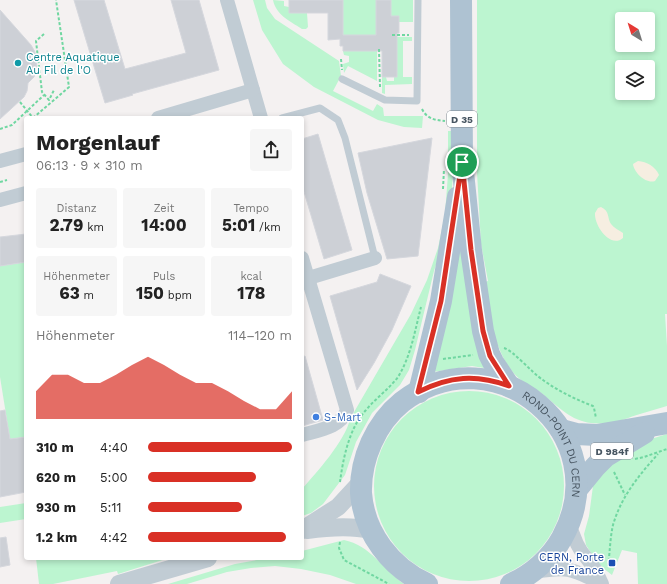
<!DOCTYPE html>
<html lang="de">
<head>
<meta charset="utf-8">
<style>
  :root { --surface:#fff; --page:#f6f6f6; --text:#222; --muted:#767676; --accent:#d93025 }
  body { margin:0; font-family:"Work Sans",sans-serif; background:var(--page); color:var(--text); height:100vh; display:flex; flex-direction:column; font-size:15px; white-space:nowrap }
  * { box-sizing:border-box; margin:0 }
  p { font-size:13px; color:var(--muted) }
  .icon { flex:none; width:22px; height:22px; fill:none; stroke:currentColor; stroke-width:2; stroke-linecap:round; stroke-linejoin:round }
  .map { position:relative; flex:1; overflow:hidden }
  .drawer { position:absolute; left:24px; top:116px; width:280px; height:444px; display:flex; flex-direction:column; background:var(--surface); border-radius:4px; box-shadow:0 2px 6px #0003 }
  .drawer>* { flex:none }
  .needle { width:26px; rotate:322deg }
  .tools { position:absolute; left:615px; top:12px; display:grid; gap:8px }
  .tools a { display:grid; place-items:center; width:40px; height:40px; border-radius:4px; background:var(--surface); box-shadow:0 2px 6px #0003; font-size:20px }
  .pin { position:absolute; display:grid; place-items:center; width:34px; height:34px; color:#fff; margin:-17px; border:2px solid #fff; border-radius:50%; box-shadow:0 1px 4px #0007 }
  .round { display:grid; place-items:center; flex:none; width:42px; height:42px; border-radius:4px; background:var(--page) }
  .summary { display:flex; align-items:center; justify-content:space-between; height:68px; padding:0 12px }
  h1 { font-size:22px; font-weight:700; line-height:30px }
  .metrics { display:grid; grid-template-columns:repeat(3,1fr); gap:6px; height:68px; padding:4px 12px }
  .metrics div { display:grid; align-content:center; border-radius:4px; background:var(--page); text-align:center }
  .metrics b { font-size:17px; font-weight:700 }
  .metrics small { font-size:11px; font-weight:400 }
  .metrics p { font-size:11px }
  .chart { height:112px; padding:8px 12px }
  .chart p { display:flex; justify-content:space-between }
  .chart svg { width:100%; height:72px; margin-top:4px; fill:var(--accent); opacity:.7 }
  ul { padding:0 12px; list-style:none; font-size:13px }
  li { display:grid; grid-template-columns:64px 48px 1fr; align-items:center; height:30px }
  li i { height:10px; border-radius:5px; background:var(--accent) }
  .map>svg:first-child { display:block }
  .green { fill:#bcf5d0; fill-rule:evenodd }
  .sand { fill:#f6eee1 }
  .building { fill:#cdd0d6; stroke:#d5d7dd }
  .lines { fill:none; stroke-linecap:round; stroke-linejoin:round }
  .path { stroke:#70d7a1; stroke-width:2; stroke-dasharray:3 2; stroke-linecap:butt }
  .service { stroke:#c1ccd4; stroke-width:7 }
  .minor { stroke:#c1ccd4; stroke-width:14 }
  .tertiary { stroke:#c1ccd4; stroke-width:18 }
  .primary { stroke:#aec2d2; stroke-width:22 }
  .route-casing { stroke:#fff; stroke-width:8 }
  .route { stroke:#d93025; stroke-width:5 }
  .culture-dot { fill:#0f9aa8; stroke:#fff; stroke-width:1.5 }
  .shop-dot { fill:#3f7fe0; stroke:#fff; stroke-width:1.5 }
  .transit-dot { fill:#1a4fb4; stroke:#fff; stroke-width:1.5 }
  .labels { text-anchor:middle; stroke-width:3; stroke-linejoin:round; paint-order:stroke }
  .shield { fill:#fff; stroke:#7e8890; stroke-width:1 }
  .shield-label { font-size:10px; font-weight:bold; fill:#475561 }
  .culture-label { font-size:11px; fill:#0d838f; stroke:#fff; text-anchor:start }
  .shop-label { font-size:11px; fill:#366cbe; stroke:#fff; text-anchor:start }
  .street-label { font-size:11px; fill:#475561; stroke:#fff }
  .transit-label { font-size:11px; fill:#164399; stroke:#fff; text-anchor:end }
</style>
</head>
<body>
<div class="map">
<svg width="667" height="584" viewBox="0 0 667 584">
  <rect width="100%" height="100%" fill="#f4f1f1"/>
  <!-- green -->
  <g class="green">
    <polygon points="253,0 265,0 267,8 275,19 339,61 341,76 333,91 373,111 377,104 383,108 384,116 423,116 422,128 404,127 378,120 314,87 283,64 262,30"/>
    <path d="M273 0 284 1V6L289 7V13H307L308 27 306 29H302C290 21 276 15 273 0Z"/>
    <polygon points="343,0 376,0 377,35 343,35"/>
    <polygon points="391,0 413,0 413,22 399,22 391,16"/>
    <path d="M477 0H667V314H665L667 346V406C658 409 649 411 640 414 629 417 620 422 609 423 578 426 568 415 546 397 539 390 529 386 521 380 496 361 488 312 482 283L488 281 481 244 477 172ZM622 19H648V45H622ZM622 67H648V93H622Z"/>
    <polygon points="397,37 412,37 412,41 403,41 403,77 412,77 412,84 385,85 385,94 382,93 382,77 386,77 387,81 394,81 394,77 397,77"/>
    <polygon points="343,51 377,51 377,81 348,66 344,73 343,64 349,62 349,56 344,55"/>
    <path d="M448 131H451L454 155 451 205 440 253 434 271 415 350 409 370 400 385 372 413 356 442 345 475 323 504 311 513 302 516V489C317 472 345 441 350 419L411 314 427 280 438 248 445 214 448 174Z"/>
    <polygon points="461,209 484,368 472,366 433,372"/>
    <polygon points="26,262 26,437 10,439 0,377 0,266"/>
    <circle cx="469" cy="486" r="95"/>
    <polygon points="667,434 667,584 638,584 637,553 622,550 612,575 603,568 595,559 586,545 584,534 589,516 593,486 600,468 648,440"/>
    <polygon points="26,503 26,519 0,523 0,507"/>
    <path d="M344 540C370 545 384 570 404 584H356L330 575 301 569 275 566 251 568 227 572 187 584H168L235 564 268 558H302V551Z"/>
    <polygon points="36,558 169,558 118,574 117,571 53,584 39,584"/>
  </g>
  <!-- sand -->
  <g class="sand">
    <path d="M638 161C647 162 655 166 659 175L655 181C646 184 634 173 633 164Z"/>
    <path d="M601 207C610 211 607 218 611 224 614 228 619 230 623 233V238C610 249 594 225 595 213L598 208Z"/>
  </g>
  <!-- building -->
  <g class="building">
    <polygon points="74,0 104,0 125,69 186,53 171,0 199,0 219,70 132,94 133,95 105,103"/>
    <polygon points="289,0 343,0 343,35 376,35 376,0 391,0 391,16 399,16 399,33 397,33 397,77 382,77 382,51 343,51 343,46 340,46 340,39 328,40 328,13 289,13"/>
    <polygon points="0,10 31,45 35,52 37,68 34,77 28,83 27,91 24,97 0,119"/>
    <polygon points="318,134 352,250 324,259 302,185 302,139"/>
    <polygon points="432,138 418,256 387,259 367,193 358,153"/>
    <polygon points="26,234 26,262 0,266 0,237"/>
    <polygon points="380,274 411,286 392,330 374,363 357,390 330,296 377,282"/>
    <polygon points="305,356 323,420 302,426 302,357"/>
    <polygon points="5,410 10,439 26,437 26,492 0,497 0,411"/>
    <polygon points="6,537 10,565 0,567 0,538"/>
  </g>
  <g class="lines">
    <!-- path -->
    <g class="path">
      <polyline points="44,34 36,41 42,92 49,100 54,90"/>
      <polyline points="392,35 409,35"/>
      <polyline points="379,49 380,87"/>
      <polyline points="341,59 342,70"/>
      <polyline points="20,102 33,118"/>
      <path d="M422 109C427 119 435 120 445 121"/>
      <polyline points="33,118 69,87 56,0"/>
      <polyline points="0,129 12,125 44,95"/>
      <polyline points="0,182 7,180"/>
      <polyline points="443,189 444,169"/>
      <path d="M504 348C514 351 532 373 543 380 558 391 575 399 593 406L594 408 596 418"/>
      <polyline points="443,359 473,355"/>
      <polyline points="635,459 644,457 667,449"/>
      <polyline points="614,472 625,495"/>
      <path d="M340 482C343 459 349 428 366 410 376 398 389 389 398 377 411 356 415 330 421 307"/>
      <polyline points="340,542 339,548 344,560 389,584"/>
      <path d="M608 566C610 552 610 538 613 525 621 497 639 475 658 454"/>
    </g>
    <!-- service -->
    <g class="service">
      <polyline points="342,79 385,100 417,101 418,0"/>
      <polyline points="282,118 320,108 338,120 345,138 375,258"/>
    </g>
    <!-- minor -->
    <g class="minor">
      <polyline points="227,0 261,118"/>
      <polyline points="158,118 253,90"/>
      <polyline points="0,161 26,154"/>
      <polyline points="0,200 26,193"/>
      <path d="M302 258 347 410C340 428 319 430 302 435"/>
      <polyline points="302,280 375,258"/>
      <polyline points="569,524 577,544 581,551 595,569 602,584"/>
      <path d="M533 572C566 567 571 567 601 584"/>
    </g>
    <!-- tertiary -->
    <g class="tertiary">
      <polyline points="302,530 338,507 362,481"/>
      <path d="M307 530C328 527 350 525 371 530"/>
      <polyline points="119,584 208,558"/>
    </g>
    <!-- primary -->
    <g class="primary">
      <polyline points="461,0 462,162 471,250 483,331 489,354 493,362 509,386"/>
      <polyline points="419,392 441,301 458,197"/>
      <polyline points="561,430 576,434 597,435 667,423"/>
      <polyline points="577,489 595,467 606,456 644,433"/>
      <path id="s1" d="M427 584C391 568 364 533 361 493 360 459 376 423 402 402 495 330 619 435 562 538 551 558 532 575 511 584"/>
    </g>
  </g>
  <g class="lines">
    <defs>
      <path id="route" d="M462 162 471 250 483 331 490 356 509 386C476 374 450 376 418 392L441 301Z"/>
    </defs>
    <!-- route casing -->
    <use href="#route" class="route-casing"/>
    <!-- route -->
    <use href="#route" class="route"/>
  </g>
  <!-- markers -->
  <circle class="culture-dot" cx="18" cy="63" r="4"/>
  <circle class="shop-dot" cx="316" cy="417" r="4"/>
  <rect class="transit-dot" x="608" y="559" width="8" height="8" rx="2"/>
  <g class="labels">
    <!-- shield labels -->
    <g class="shield">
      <rect x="447" y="111" width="30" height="16" rx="3"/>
      <rect x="591" y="443" width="42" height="16" rx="3"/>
    </g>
    <g class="shield-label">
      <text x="462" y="123">D 35</text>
      <text x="612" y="455">D 984f</text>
    </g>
    <!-- culture labels -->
    <g class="culture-label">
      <text x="26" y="61">Centre Aquatique<tspan x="26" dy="13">Au Fil de l'O</tspan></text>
    </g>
    <!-- shop labels -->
    <g class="shop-label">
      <text x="324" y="421">S-Mart</text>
    </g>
    <!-- street labels -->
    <g class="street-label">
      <text dy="4" stroke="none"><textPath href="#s1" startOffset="412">ROND-POINT DU CERN</textPath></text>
    </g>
    <!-- transit labels -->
    <g class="transit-label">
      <text x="604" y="561">CERN, Porte<tspan x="604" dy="13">de France</tspan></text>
    </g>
  </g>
</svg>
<div class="tools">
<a><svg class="needle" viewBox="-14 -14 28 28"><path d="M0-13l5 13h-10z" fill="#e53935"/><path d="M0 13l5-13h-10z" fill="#767676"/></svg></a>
<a><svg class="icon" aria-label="layers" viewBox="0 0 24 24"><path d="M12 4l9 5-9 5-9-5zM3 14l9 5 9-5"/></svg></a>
</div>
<div class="pin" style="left:462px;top:162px;background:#1e9e55"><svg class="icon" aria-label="arrive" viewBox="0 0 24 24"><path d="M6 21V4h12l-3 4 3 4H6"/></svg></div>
<section class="drawer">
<div class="summary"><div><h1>Morgenlauf</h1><p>06:13 · 9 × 310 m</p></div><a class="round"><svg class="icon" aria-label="share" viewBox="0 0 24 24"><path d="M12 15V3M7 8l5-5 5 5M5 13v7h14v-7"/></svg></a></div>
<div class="metrics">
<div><p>Distanz</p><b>2.79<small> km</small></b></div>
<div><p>Zeit</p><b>14:00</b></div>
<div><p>Tempo</p><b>5:01<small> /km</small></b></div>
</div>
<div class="metrics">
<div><p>Höhenmeter</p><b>63<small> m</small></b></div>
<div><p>Puls</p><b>150<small> bpm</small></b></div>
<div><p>kcal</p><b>178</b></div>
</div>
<div class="chart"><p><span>Höhenmeter</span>114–120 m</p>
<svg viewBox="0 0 160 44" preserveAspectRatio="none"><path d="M0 44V27L10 17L20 17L30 22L40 22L50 17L60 11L70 6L80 11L90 17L100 22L110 22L120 27L130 33L140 38L150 38L160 27V44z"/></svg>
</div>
<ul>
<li><b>310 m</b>4:40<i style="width:100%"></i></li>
<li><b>620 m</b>5:00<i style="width:75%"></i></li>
<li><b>930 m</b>5:11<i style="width:65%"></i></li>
<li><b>1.2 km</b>4:42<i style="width:96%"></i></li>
</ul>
</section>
</div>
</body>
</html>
